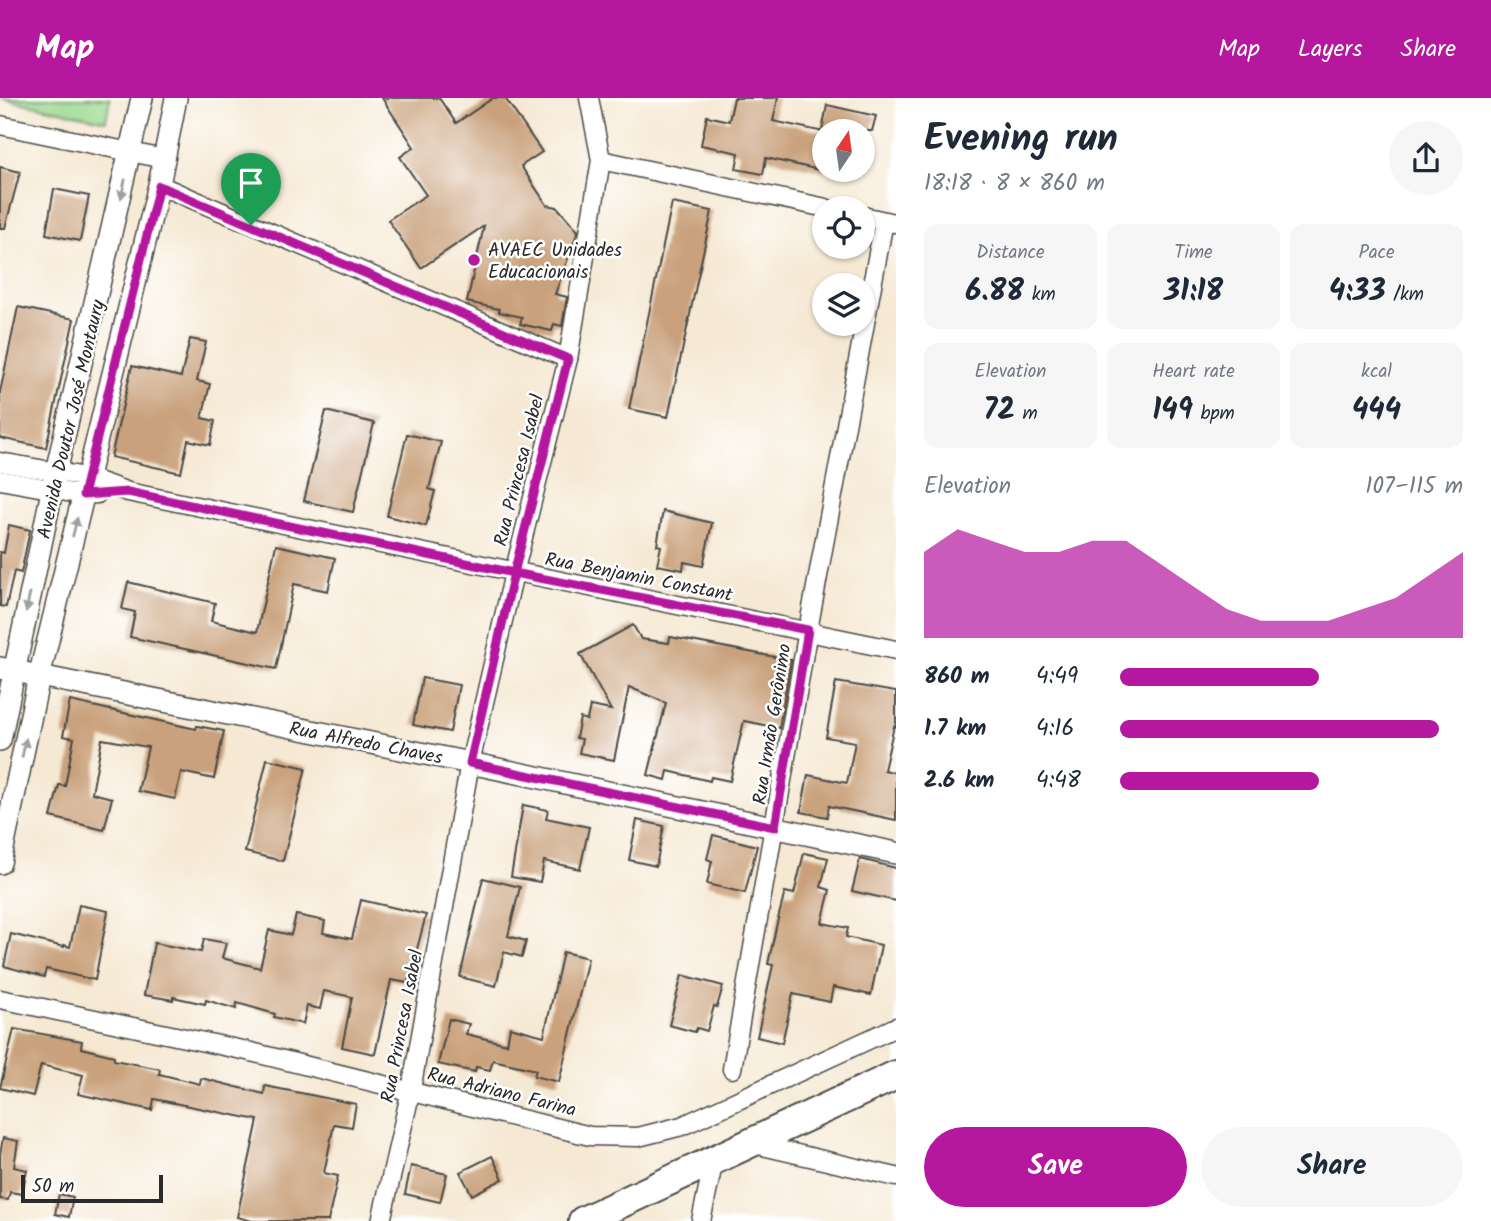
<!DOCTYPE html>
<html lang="en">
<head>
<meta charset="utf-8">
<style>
  :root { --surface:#fff; --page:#f6f6f7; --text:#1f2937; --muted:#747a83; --accent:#b5179e }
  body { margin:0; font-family:Kalam,sans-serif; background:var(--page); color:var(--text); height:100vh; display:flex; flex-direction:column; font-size:26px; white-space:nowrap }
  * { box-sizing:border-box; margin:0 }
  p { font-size:23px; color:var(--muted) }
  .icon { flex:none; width:38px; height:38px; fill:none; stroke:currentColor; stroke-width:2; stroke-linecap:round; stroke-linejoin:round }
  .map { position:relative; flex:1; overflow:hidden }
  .drawer { display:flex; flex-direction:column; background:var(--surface); width:595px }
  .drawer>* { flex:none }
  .needle { width:46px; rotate:13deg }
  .buttons { position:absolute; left:812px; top:21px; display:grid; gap:14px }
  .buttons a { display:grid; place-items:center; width:63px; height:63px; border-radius:50%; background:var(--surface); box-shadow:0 2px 5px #0004; font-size:35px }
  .scale { position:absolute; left:21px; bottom:18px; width:142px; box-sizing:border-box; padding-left:7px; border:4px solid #2b2b2b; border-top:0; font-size:19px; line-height:24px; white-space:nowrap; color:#2b2b2b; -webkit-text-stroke:5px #fff; paint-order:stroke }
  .pin { position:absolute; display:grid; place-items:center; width:60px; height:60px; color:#fff; margin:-72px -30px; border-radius:50% 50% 50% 0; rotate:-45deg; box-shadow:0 0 7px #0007 }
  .pin .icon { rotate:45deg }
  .round { display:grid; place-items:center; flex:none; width:74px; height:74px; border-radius:37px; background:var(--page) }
  .head { display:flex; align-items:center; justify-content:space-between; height:119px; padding:0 28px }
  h1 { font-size:38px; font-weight:700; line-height:52px }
  .stats { display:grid; grid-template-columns:repeat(3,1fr); gap:10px; height:119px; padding:7px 28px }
  .stats div { display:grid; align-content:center; border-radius:14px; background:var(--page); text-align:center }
  .stats b { font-size:30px; font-weight:700 }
  .stats small { font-size:19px; font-weight:400 }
  .stats p { font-size:19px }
  .chart { height:196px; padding:14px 28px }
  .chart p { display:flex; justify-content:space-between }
  .chart svg { width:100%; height:126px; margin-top:7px; fill:var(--accent); opacity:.7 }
  .button { display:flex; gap:14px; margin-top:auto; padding:14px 28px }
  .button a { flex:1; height:80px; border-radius:42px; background:var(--accent); color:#fff; font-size:28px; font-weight:700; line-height:80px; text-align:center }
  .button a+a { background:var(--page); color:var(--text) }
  ul { padding:0 28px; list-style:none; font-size:23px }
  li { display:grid; grid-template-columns:112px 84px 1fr; align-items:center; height:52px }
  li i { height:18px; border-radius:9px; background:var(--accent) }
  header { display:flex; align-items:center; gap:42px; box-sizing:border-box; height:98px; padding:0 35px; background:var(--accent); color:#fff }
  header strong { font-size:33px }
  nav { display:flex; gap:38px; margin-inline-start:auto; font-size:24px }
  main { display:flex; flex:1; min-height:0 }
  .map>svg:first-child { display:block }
  .green { fill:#9bd98f; stroke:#63825d; stroke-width:2 }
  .building { fill:#c9a17c }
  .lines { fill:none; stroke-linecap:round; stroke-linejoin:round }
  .minor-casing { stroke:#494844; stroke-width:21 }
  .tertiary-casing { stroke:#494844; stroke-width:24 }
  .trunk-casing { stroke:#494844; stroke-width:32 }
  .minor { stroke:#fff; stroke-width:18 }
  .tertiary { stroke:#fff; stroke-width:21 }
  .trunk { stroke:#fff; stroke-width:28 }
  .oneway { fill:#a0a0a0 }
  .route-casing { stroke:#fff; stroke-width:14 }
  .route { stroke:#b5179e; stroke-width:9 }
  .poi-dot { fill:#b5179e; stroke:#fff; stroke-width:2.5 }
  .labels { text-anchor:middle; stroke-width:5; stroke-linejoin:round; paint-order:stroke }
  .poi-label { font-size:19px; fill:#2b2b2b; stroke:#fff; text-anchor:start }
  .street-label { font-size:19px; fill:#2b2b2b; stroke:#fff }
</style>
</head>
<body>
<header>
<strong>Map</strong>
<nav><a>Map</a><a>Layers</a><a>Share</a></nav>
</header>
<main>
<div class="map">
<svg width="896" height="1123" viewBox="0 0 896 1123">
  <rect width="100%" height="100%" fill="#fff"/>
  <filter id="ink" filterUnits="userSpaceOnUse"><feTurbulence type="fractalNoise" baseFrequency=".0143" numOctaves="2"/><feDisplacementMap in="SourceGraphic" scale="14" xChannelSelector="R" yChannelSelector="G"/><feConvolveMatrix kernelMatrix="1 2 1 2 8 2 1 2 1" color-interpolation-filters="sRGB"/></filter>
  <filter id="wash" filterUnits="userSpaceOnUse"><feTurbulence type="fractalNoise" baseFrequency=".00686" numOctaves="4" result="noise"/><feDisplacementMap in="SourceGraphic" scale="28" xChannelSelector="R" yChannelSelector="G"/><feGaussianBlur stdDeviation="1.57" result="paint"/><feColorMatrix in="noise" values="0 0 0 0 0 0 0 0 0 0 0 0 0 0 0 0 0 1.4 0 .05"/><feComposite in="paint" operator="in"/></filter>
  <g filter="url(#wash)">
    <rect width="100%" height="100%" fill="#f6e9d4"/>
    <!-- green -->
    <polygon class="green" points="0,0 110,0 106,23"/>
    <g id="blocks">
      <!-- building -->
      <g class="building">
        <polygon points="382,0 439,0 456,25 493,0 505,0 542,54 521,68 547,107 557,109 578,133 555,196 567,199 562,228 554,226 552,233 520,226 522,219 499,214 499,211 467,204 484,128 421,170 388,122 426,97 400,59 414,49"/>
        <polygon points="734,0 778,0 773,23 824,34 824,73 766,60 763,76 736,71 739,55 701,47 707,18 729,23"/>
        <polygon points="827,7 876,18 872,33 822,33"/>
        <polygon points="0,69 20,74 5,130 0,130"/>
        <polygon points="54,91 89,98 80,143 46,136"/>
        <polygon points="672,105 712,113 668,319 629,311"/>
        <polygon points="18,209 74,221 46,350 0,340 0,294"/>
        <polygon points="190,241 206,244 197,283 210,286 202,320 215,323 210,347 188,342 181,375 111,359 132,268 181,279"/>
        <polygon points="326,313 374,325 353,414 304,403"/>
        <polygon points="407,336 441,344 429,391 435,393 426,428 387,418"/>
        <polygon points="663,413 712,425 703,468 684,464 683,472 657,467 661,448 657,447"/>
        <polygon points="9,427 30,432 21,475 14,473 6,509 0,508 0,454 4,455"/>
        <polygon points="276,447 335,460 328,493 294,486 276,571 130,539 135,514 122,511 128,484 215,505 211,523 257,534"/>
        <polygon points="633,527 641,541 669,545 670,539 791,562 779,630 744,623 730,683 711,679 710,683 668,673 666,682 648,677 666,605 629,589 614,662 579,655 582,641 576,640 580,620 587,622 590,608 611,612 580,556"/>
        <polygon points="422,580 459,587 450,634 413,627"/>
        <polygon points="836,584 896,594 896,629 894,628 884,672 896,675 896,722 829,708 827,719 801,714 808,677 847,685 855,644 826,639"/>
        <polygon points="70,603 196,631 197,628 224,633 214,681 181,674 175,701 138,693 148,649 102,641 92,695 112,700 104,732 51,719 59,687 65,688 74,640 63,638"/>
        <polygon points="267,661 306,670 283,763 245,754"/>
        <polygon points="523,707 548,712 546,720 589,729 580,771 544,763 540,784 511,779"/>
        <polygon points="637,722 664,728 656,768 629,762"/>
        <polygon points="713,737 757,748 745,795 707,786 712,763 707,761"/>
        <polygon points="804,755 828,760 821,789 830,792 822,825 848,830 846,839 881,847 871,897 833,889 830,904 793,896 782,945 757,939 773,867 768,866 777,825 785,794 794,796"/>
        <polygon points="860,761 896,770 896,803 852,793"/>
        <polygon points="483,780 520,789 508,838 526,843 522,859 504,854 496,888 460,879"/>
        <polygon points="361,802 426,817 408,885 391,882 375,956 342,949 352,899 324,893 320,911 307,908 303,926 274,919 275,916 237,905 236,911 206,902 205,906 173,899 173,902 144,897 154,845 201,854 204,841 226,845 222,860 260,870 269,832 291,837 296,817 325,823 323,835 352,841"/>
        <polygon points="79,807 108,813 95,882 46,871 44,879 4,868 11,836 64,849 64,847 70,849"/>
        <polygon points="563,854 588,860 559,984 534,978 536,972 493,962 490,972 476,969 475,974 438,966 449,921 469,926 466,936 507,946 510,929 544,938"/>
        <polygon points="682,877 723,888 717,909 714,908 707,933 697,930 695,934 669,927"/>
        <polygon points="14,931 82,943 81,950 114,958 114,962 160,971 159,976 200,986 201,980 264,996 265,988 356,1006 352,1029 334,1026 324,1075 338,1078 328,1123 252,1123 237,1119 258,1022 154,1001 152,1012 78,996 83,977 41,967 33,998 0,990"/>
        <polygon points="3,1040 18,1043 14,1069 27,1072 22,1096 10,1094 8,1102 0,1101 0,1056"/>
        <polygon points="492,1058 503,1081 472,1097 460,1074"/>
        <polygon points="411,1068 447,1076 440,1104 405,1096"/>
        <polygon points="59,1096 73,1099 69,1119 55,1116"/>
      </g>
    </g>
  </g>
  <g filter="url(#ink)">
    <use href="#blocks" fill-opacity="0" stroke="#494844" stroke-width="2"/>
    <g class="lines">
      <defs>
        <g id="minor">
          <polyline points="0,27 164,61"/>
          <polyline points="601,62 826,110"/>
          <polyline points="159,87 568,261"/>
          <polyline points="863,118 894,125"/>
          <polyline points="0,364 86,379 128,394 896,552"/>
          <polyline points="0,382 83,397 97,396"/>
          <polyline points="0,901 247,953 590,1038 638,1039 682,1028 896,929"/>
          <polyline points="732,971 808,532 884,123"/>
          <polyline points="750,1045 896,1079"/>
          <polyline points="381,1123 411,992 470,665 514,475 568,261 601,62 589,0"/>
          <polyline points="701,1123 714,1062"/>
        </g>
        <g id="tertiary">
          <polyline points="0,570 470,665 896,755"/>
          <polyline points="0,642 56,374 142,0"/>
          <polyline points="0,765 39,579 159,87 176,0"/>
        </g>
        <polyline id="trunk" points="583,1123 896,977"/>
      </defs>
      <!-- minor casing -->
      <use href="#minor" class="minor-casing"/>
      <!-- tertiary casing -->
      <use href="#tertiary" class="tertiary-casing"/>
      <!-- trunk casing -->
      <use href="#trunk" class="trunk-casing"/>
      <!-- minor -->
      <use href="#minor" class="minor"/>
      <!-- tertiary -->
      <use href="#tertiary" class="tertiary"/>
      <!-- trunk -->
      <use href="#trunk" class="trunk"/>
    </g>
    <!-- one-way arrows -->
    <defs><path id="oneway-solid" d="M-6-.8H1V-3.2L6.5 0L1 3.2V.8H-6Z" transform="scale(1.75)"/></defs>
    <g class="oneway">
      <use href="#oneway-solid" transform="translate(123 91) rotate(103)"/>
      <use href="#oneway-solid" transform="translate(75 429) rotate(-76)"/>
      <use href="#oneway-solid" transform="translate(28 504) rotate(102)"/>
      <use href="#oneway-solid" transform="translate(24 650) rotate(-78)"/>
    </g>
  </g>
  <g class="lines" filter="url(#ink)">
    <defs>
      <polyline id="route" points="251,127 159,88 83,397 128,394 514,475 470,665 775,729 808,532 514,475 568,261 251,127"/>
    </defs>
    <!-- route casing -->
    <use href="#route" class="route-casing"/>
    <!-- route -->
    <use href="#route" class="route"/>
  </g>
  <!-- markers -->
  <circle class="poi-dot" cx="474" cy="162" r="7"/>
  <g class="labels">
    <!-- poi labels -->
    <g class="poi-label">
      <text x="488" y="158">AVAEC Unidades<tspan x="488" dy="22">Educacionais</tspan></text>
    </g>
    <!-- street labels -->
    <g class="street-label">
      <text transform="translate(70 321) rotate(-77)" y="7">Avenida Doutor José Montaury</text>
      <text transform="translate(518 372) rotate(-76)" y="7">Rua Princesa Isabel</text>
      <text transform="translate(639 478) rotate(11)" y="7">Rua Benjamin Constant</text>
      <text transform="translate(771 626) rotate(-81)" y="7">Rua Irmão Gerônimo</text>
      <text transform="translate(366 644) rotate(11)" y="7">Rua Alfredo Chaves</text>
      <text transform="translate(401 928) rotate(-79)" y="7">Rua Princesa Isabel</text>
      <text transform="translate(502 993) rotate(14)" y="7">Rua Adriano Farina</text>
    </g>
  </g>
</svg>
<div class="buttons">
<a><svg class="needle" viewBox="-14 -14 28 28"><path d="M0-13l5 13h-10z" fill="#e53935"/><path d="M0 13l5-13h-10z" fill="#747a83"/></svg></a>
<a><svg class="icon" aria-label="locate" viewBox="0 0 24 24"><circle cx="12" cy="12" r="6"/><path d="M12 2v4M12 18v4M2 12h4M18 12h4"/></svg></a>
<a><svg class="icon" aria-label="layers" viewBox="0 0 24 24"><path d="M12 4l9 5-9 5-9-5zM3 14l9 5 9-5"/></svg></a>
</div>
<div class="scale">50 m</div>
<div class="pin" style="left:251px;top:127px;background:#1e9e55"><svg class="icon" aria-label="arrive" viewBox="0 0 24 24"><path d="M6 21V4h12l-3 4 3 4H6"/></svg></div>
</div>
<section class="drawer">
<div class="head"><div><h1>Evening run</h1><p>18:18 · 8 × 860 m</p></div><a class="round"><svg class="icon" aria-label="share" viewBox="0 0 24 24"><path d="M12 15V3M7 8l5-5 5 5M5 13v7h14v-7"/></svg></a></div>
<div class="stats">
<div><p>Distance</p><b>6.88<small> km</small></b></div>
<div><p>Time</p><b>31:18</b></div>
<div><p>Pace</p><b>4:33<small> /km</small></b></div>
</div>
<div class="stats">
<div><p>Elevation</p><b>72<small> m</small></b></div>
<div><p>Heart rate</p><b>149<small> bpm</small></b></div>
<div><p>kcal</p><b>444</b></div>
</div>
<div class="chart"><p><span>Elevation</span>107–115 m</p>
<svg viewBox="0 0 160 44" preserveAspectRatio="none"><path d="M0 44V14L10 6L20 10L30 14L40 14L50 10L60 10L70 18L80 26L90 34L100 38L110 38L120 38L130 34L140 30L150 22L160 14V44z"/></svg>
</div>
<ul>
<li><b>860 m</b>4:49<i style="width:58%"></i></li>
<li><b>1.7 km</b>4:16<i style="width:93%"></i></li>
<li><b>2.6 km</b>4:48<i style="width:58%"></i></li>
</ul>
<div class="button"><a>Save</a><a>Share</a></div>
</section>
</main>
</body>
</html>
